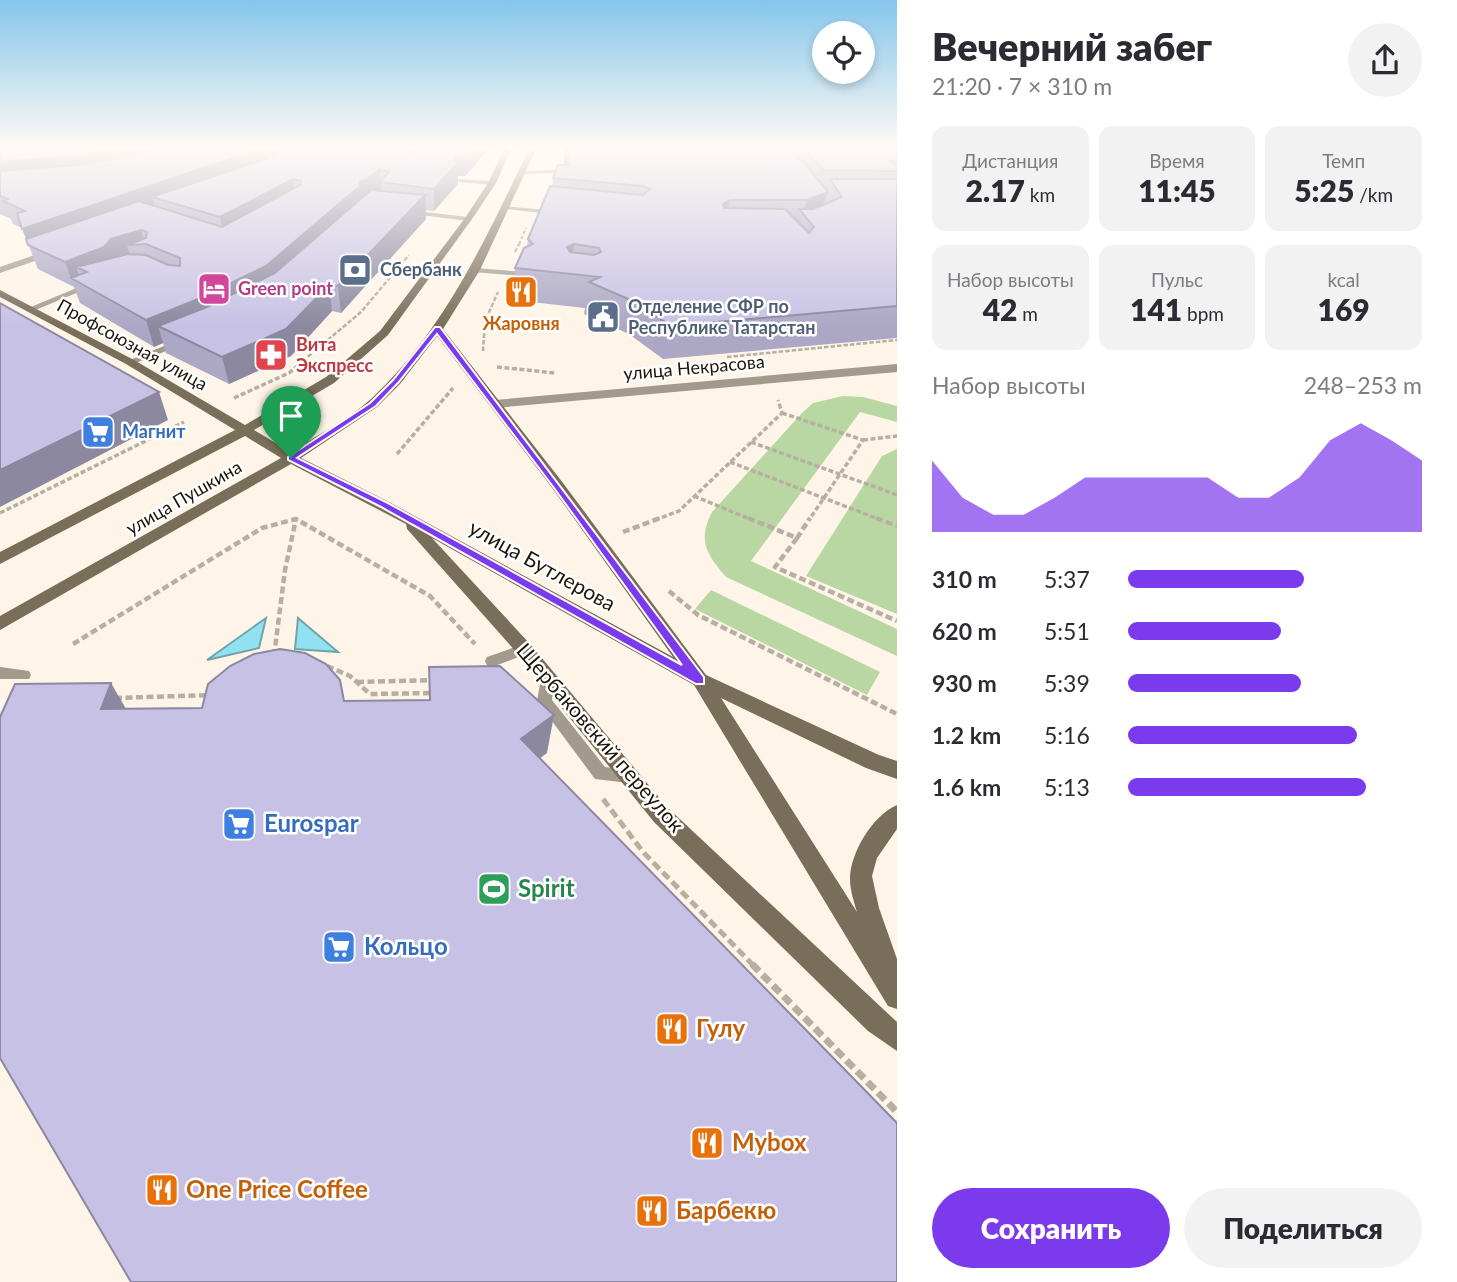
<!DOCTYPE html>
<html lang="ru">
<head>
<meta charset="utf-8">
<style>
  :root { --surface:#fff; --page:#f2f2f3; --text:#2b2b33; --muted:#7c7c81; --accent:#7c3aed }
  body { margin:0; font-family:Lato,sans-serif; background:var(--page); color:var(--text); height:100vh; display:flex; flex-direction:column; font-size:26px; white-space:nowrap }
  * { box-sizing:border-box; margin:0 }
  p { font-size:23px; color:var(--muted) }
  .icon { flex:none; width:38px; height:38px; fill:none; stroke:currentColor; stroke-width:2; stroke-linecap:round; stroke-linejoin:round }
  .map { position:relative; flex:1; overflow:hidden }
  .side { display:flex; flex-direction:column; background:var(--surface); width:560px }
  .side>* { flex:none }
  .buttons { position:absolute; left:812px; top:21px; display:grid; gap:14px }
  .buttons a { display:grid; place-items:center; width:63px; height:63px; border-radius:50%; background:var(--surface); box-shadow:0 4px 10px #0003; font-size:35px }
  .pin { position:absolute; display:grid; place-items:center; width:60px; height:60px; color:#fff; margin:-72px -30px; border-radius:50% 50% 50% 0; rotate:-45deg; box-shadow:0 0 7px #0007 }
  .pin .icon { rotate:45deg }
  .round { display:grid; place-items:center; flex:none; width:74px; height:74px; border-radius:37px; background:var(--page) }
  .headline { display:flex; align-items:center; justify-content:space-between; height:119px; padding:0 35px }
  h1 { font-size:38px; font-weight:800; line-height:52px }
  .figures { display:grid; grid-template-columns:repeat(3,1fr); gap:10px; height:119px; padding:7px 35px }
  .figures div { display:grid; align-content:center; border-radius:14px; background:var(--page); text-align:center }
  .figures b { font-size:30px; font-weight:800 }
  .figures small { font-size:19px; font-weight:400 }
  .figures p { font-size:19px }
  .chart { height:196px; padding:14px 35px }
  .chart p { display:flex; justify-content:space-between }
  .chart svg { width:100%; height:126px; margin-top:7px; fill:var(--accent); opacity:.7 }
  .button { display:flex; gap:14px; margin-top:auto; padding:14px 35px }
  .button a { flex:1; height:80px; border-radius:42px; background:var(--accent); color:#fff; font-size:28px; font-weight:800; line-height:80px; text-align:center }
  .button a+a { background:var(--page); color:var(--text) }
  ul { padding:0 35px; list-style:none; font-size:23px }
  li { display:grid; grid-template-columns:112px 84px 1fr; align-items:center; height:52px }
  li i { height:18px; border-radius:9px; background:var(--accent) }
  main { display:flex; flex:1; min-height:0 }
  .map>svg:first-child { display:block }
  .green { fill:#b9d7a2 }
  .water { fill:#92e1f0; stroke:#6fa4ab; stroke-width:2 }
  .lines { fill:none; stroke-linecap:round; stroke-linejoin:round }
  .path-far5 { stroke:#b7afa2; stroke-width:2; stroke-dasharray:3.5 2; stroke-linecap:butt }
  .path-far4 { stroke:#b7afa2; stroke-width:2.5; stroke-dasharray:4.5 2; stroke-linecap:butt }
  .path-far3 { stroke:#b7afa2; stroke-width:3.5; stroke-dasharray:5 2.5; stroke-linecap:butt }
  .path-far2 { stroke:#b7afa2; stroke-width:4.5; stroke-dasharray:7 3.5; stroke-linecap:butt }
  .path-far1 { stroke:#b7afa2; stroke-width:5; stroke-dasharray:9 4.5; stroke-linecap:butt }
  .path { stroke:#b7afa2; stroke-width:7; stroke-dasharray:10 5; stroke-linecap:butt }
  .lane { fill:#a29a8c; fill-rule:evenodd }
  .street { fill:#a29a8c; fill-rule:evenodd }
  .secondary { fill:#796e5a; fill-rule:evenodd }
  .wall { fill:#aba7c5 }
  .shaded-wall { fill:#8b88a0 }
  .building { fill:#c7c2e5; stroke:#8b88a0; stroke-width:2; fill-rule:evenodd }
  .route { fill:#7c3aed; stroke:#fff; stroke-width:2; fill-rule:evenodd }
  .labels { text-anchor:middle; stroke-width:5; stroke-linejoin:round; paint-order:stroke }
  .far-service-label { font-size:18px; font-weight:bold; fill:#4e5e75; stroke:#fff; text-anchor:start }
  .far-hotel-label { font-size:18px; font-weight:bold; fill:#b23c85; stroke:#fff; text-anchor:start }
  .far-food-label { font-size:18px; font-weight:bold; fill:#c56008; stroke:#fff }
  .far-street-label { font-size:18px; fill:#1d150a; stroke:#fff }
  .far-health-label { font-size:18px; font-weight:bold; fill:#be3a42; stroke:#fff; text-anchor:start }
  .far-shop-label { font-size:18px; font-weight:bold; fill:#366cbe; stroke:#fff; text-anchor:start }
  .street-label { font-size:21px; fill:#1d150a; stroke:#fff }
  .near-shop-label { font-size:24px; font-weight:bold; fill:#366cbe; stroke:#fff; text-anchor:start }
  .near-leisure-label { font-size:24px; font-weight:bold; fill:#27864d; stroke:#fff; text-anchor:start }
  .near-food-label { font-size:24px; font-weight:bold; fill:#c56008; stroke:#fff; text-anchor:start }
</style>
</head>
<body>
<main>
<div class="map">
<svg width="897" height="1282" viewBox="0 0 897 1282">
  <rect width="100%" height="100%" fill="#fef5e8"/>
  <!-- green -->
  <g class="green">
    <path d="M843 396 863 397 897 406V422L860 412 751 561 897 629V656L726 577C707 555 697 541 712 512L801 414 813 403Z"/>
    <polygon points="897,449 897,614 806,576 882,456"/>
    <polygon points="711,590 880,672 867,695 695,609"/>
  </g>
  <!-- water -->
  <g class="water">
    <polygon points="266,618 259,648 207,660"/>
    <polygon points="298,618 338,652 295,649"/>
  </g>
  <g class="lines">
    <!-- path-far5 -->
    <polyline class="path-far5" points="519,244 526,228"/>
    <!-- path-far4 -->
    <g class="path-far4">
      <polyline points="515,252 520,242"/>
      <polyline points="483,351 485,321 498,292"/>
      <polyline points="727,357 897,340"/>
      <polyline points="298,365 361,312 409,255"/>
    </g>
    <!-- path-far3 -->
    <g class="path-far3">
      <polyline points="497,367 555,373"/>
      <polyline points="234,398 289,373 300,364"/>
      <polyline points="782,413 863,440 809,520"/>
      <polyline points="863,440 897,436"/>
      <polyline points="751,442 897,495"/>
      <polyline points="397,454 453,388"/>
      <polyline points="730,462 881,520"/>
      <polyline points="694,496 752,520"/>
      <polyline points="0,513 184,422"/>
      <polyline points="293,520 297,520"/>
      <polyline points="655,520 679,511 782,413 778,400"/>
    </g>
    <!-- path-far2 -->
    <g class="path-far2">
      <polyline points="748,518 797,538 810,518"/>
      <polyline points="876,518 897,526"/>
      <polyline points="623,532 660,518"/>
      <polyline points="797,538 775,567 897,621"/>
      <polyline points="669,591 698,615 897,714"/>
      <polyline points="73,644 262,528 296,519 430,596 475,644"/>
      <polyline points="274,656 285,570 296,519"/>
      <polyline points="327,666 350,676 370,694 435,693"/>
      <polyline points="357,682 435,680"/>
      <polyline points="115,698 211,695"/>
    </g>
    <!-- path-far1 -->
    <polyline class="path-far1" points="603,799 643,852 754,966"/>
    <!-- path -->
    <polyline class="path" points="752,964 897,1112"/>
    <!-- lane -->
    <g class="lane">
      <polygon points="531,147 564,147 566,149 534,150"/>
      <polygon points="457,179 492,181 495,183 492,185 459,182"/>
      <polygon points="503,206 559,211 562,213 559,215 505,209"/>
      <polygon points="407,210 468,217 472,219 468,221 405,213"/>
      <polygon points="475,268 524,272 528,274 524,276 472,272 472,268"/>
      <polygon points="91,282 98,284 33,311 26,309"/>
      <polygon points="181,339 186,342 184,344 133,364 125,362"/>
      <polygon points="524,644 529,645 531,649 529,653 492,667 487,665 485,661 487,657"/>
      <polygon points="0,667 29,671 31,675 29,679 0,679"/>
      <polygon points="547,671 552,673 554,677 552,700 605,767 635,771 637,776 635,781 629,783 595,779 537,701 542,673"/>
    </g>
    <!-- street -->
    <g class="street">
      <polygon points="577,168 580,172 521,174 517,172"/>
      <polygon points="55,248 60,251 58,253 0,273 0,267"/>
      <polygon points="897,364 897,372 495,408 489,404 495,400"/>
    </g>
    <!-- secondary -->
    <path class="secondary" d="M505 147H512L496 183 472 219 388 335 334 383 254 430 291 452C317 435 348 420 371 399 445 330 487 236 530 147H537L480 270 443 329 563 483 706 675 879 755 897 761V779L866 768 721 698 857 912C854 902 850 890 850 879 850 853 873 815 897 805V829L877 858 872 876 879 908 897 959V1009L888 1006 694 685 432 538 530 644 668 808 897 1022V1051L868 1031 654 822 518 654 407 529 406 524 291 464 0 630V616L281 458 245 436 0 564V552L235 430 126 364 0 297V290L134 360 245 425 326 377 380 331 465 218 488 183ZM437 336 553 489 673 657 389 502 301 458 377 407 400 384Z"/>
  </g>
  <!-- wall -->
  <g class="wall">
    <polygon points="0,147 490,147 465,176 458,176 458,184 434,211 425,210 426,219 341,313 332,311 291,356 229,384 166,353 163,343 154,347 80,303 74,287 38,269 22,228 13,224 11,219 0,214"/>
    <polygon points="564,147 897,147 897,338 663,359 629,334 584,314 585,308 513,300 515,268 527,246 528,239 552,187 553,178 564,165"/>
  </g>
  <!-- shaded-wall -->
  <g class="shaded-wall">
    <polygon points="59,147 141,147 146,165 0,184 0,162 63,157"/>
    <polygon points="265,147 281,147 283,161 152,197 156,209 29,245 22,229"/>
    <polygon points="407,147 428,147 408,167"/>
    <polygon points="472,147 490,147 465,176 458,176 458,184 434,211 434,189 457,155"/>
    <polygon points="566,147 685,147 568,150 566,165 564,166"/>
    <polygon points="380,169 381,191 270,291 158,326 163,343 154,347 146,320"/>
    <polygon points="293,179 296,202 225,240 220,217"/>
    <polygon points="828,192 818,221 803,214 807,200"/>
    <polygon points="425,195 426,219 341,313 338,286"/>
    <polygon points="730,200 722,229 723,204"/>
    <polygon points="141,230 145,244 127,245 131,259 87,272 76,267 82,284 71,278 65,262 111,239"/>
    <polygon points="574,244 571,274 567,247"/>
    <polygon points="329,285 332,311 291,356 229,384 222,357"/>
    <polygon points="159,392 168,420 0,507 0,470"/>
    <polygon points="111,683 133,721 101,709"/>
    <polygon points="554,715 547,753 516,776 521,739"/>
  </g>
  <!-- building -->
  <g class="building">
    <polygon points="0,147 57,149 66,147 121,147 76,156 0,162"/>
    <polygon points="163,147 265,147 22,229 17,213 25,211 3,201 8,199 0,196 0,171 77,165 135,155"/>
    <polygon points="289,147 407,147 407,152 415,152 420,147 472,147 466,155 457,155 455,160 458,162 434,189 380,182 389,172 380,169 366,180 359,182 360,186 266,266 198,299 146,320 71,278 87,272 76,267 128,254 146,255 168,265 180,266 180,258 146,244 127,245 146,238 147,232 141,230 111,239 104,247 65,262 28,245 26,239 139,201 222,227 300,185 301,181 293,179 220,217 152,197 271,157"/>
    <path d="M590 147H788L800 160 803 161 828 192 807 200H730L723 204 724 208 785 209 809 233 814 227 799 209H813L842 197 830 179H897V306L671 326 635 302 589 282 600 277 515 268 524 248 533 244 528 239 550 186 643 195 650 189 643 186 553 178 558 165H569L568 150ZM574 244 599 248 601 252 594 255 570 252 567 247Z"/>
    <polygon points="803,147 897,147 897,162 890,161 897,167 897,171 823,170"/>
    <polygon points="371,190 425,195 338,286 329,285 286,329 222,357 158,326 207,307 275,273"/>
    <polygon points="0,303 159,392 0,470"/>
    <polygon points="280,649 305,653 326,664 340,680 344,701 430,700 429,667 500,666 554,715 521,739 897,1123 897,1282 131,1282 0,1058 0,717 15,684 111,683 101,709 202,708 208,684 230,666 254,654"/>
  </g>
  <!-- sky -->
  <linearGradient id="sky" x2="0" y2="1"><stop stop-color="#85c6eb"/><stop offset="0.45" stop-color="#fffaf5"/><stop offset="1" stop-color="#fffaf5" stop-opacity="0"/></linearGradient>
  <rect width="897" height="327" fill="url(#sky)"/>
  <!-- route -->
  <path class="route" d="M435 327H440L704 677V684H696L381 507 288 460V457L370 403 393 380ZM437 334 554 488 682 665 388 503 297 458 376 406 398 383Z"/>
  <!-- icons -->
  <defs>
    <symbol id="bank-square" viewBox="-11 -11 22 22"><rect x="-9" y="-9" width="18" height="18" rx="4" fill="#5c6f8a" stroke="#fff"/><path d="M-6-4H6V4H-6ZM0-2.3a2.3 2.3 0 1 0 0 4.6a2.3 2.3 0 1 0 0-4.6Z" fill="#fff"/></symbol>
    <symbol id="hotel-square" viewBox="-11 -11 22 22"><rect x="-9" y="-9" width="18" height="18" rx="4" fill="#d1479c" stroke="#fff"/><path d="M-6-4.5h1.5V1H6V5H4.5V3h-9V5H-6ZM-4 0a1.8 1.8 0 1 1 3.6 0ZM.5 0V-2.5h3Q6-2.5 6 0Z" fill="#fff"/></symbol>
    <symbol id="restaurant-square" viewBox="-11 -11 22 22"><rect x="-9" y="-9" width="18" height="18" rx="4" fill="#e8710a" stroke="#fff"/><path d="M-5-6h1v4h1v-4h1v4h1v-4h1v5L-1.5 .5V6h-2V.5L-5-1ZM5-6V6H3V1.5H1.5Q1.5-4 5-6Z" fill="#fff"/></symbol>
    <symbol id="civic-square" viewBox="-11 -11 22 22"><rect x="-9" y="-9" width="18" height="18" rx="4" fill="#5c6f8a" stroke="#fff"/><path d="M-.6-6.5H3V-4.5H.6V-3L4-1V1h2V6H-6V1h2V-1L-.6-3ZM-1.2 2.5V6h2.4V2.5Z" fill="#fff"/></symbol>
    <symbol id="pharmacy-square" viewBox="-11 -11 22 22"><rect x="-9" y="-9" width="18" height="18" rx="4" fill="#e0444e" stroke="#fff"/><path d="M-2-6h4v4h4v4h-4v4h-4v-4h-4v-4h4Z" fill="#fff"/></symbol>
    <symbol id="supermarket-square" viewBox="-11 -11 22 22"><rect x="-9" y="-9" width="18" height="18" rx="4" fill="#3f7fe0" stroke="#fff"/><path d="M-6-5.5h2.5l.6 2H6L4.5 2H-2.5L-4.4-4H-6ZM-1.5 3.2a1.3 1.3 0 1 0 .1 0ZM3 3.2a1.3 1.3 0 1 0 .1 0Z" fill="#fff"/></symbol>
    <symbol id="stadium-square" viewBox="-11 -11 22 22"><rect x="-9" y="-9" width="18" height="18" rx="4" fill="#2e9e5b" stroke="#fff"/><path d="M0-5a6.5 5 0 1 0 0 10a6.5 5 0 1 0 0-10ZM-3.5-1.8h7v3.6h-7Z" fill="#fff"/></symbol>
  </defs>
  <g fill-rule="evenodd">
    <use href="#bank-square" x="336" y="251" width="38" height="38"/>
    <use href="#hotel-square" x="195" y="270" width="38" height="38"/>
    <use href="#restaurant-square" x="502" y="273" width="38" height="38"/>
    <use href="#civic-square" x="584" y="298" width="38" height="38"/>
    <use href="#pharmacy-square" x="252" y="336" width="38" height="38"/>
    <use href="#supermarket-square" x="79" y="413" width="38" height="38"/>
    <use href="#supermarket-square" x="220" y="805" width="38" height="38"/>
    <use href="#stadium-square" x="475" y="870" width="38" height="38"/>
    <use href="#supermarket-square" x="320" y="928" width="38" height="38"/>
    <use href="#restaurant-square" x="653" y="1010" width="38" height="38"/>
    <use href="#restaurant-square" x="688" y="1124" width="38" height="38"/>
    <use href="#restaurant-square" x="143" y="1171" width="38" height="38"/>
    <use href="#restaurant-square" x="633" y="1192" width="38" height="38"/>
  </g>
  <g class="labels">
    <!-- far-service labels -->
    <g class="far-service-label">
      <text x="380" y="276">Сбербанк</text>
      <text x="628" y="313">Отделение СФР по<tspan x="628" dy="21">Республике Татарстан</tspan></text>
    </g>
    <!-- far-hotel labels -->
    <g class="far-hotel-label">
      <text x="238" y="295">Green point</text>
    </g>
    <!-- far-food labels -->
    <g class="far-food-label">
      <text x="521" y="330">Жаровня</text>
    </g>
    <!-- far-street labels -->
    <g class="far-street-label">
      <text transform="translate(132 345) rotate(29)" y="6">Профсоюзная улица</text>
      <text transform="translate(694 368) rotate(-5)" y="6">улица Некрасова</text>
      <text transform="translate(184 498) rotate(-30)" y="6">улица Пушкина</text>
    </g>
    <!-- far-health labels -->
    <g class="far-health-label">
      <text x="296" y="351">Вита<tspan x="296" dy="21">Экспресс</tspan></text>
    </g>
    <!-- far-shop labels -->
    <g class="far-shop-label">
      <text x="122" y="438">Магнит</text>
    </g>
    <!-- street labels -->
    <g class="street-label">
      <text transform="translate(542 566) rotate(29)" y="7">улица Бутлерова</text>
      <text transform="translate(600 738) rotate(49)" y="7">Щербаковский переулок</text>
    </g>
    <!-- near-shop labels -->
    <g class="near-shop-label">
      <text x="264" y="832">Eurospar</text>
      <text x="364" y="955">Кольцо</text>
    </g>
    <!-- near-leisure labels -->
    <g class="near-leisure-label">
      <text x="518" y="897">Spirit</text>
    </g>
    <!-- near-food labels -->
    <g class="near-food-label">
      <text x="696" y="1037">Гулу</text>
      <text x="732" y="1151">Mybox</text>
      <text x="186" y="1198">One Price Coffee</text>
      <text x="676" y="1219">Барбекю</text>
    </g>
  </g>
</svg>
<div class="buttons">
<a><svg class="icon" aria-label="locate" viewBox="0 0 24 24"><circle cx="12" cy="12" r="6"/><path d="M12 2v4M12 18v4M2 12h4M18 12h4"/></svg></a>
</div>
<div class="pin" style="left:291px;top:458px;background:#1e9e55"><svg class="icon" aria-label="arrive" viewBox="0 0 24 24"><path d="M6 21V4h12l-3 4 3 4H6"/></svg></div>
</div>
<section class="side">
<div class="headline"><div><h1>Вечерний забег</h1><p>21:20 · 7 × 310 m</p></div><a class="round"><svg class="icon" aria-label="share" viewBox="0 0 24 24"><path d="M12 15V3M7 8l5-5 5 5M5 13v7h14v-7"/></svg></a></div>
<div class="figures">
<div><p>Дистанция</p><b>2.17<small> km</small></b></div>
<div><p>Время</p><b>11:45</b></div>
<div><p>Темп</p><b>5:25<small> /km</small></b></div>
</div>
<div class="figures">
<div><p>Набор высоты</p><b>42<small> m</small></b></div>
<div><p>Пульс</p><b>141<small> bpm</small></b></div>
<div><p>kcal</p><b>169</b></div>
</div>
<div class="chart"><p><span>Набор высоты</span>248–253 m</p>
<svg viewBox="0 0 160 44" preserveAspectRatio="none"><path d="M0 44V19L10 32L20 38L30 38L40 32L50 25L60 25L70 25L80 25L90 25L100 32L110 32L120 25L130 12L140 6L150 12L160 19V44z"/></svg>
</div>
<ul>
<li><b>310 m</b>5:37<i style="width:60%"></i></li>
<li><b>620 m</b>5:51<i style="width:52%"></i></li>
<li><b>930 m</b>5:39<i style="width:59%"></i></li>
<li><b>1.2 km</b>5:16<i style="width:78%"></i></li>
<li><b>1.6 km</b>5:13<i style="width:81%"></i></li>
</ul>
<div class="button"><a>Сохранить</a><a>Поделиться</a></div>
</section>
</main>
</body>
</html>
